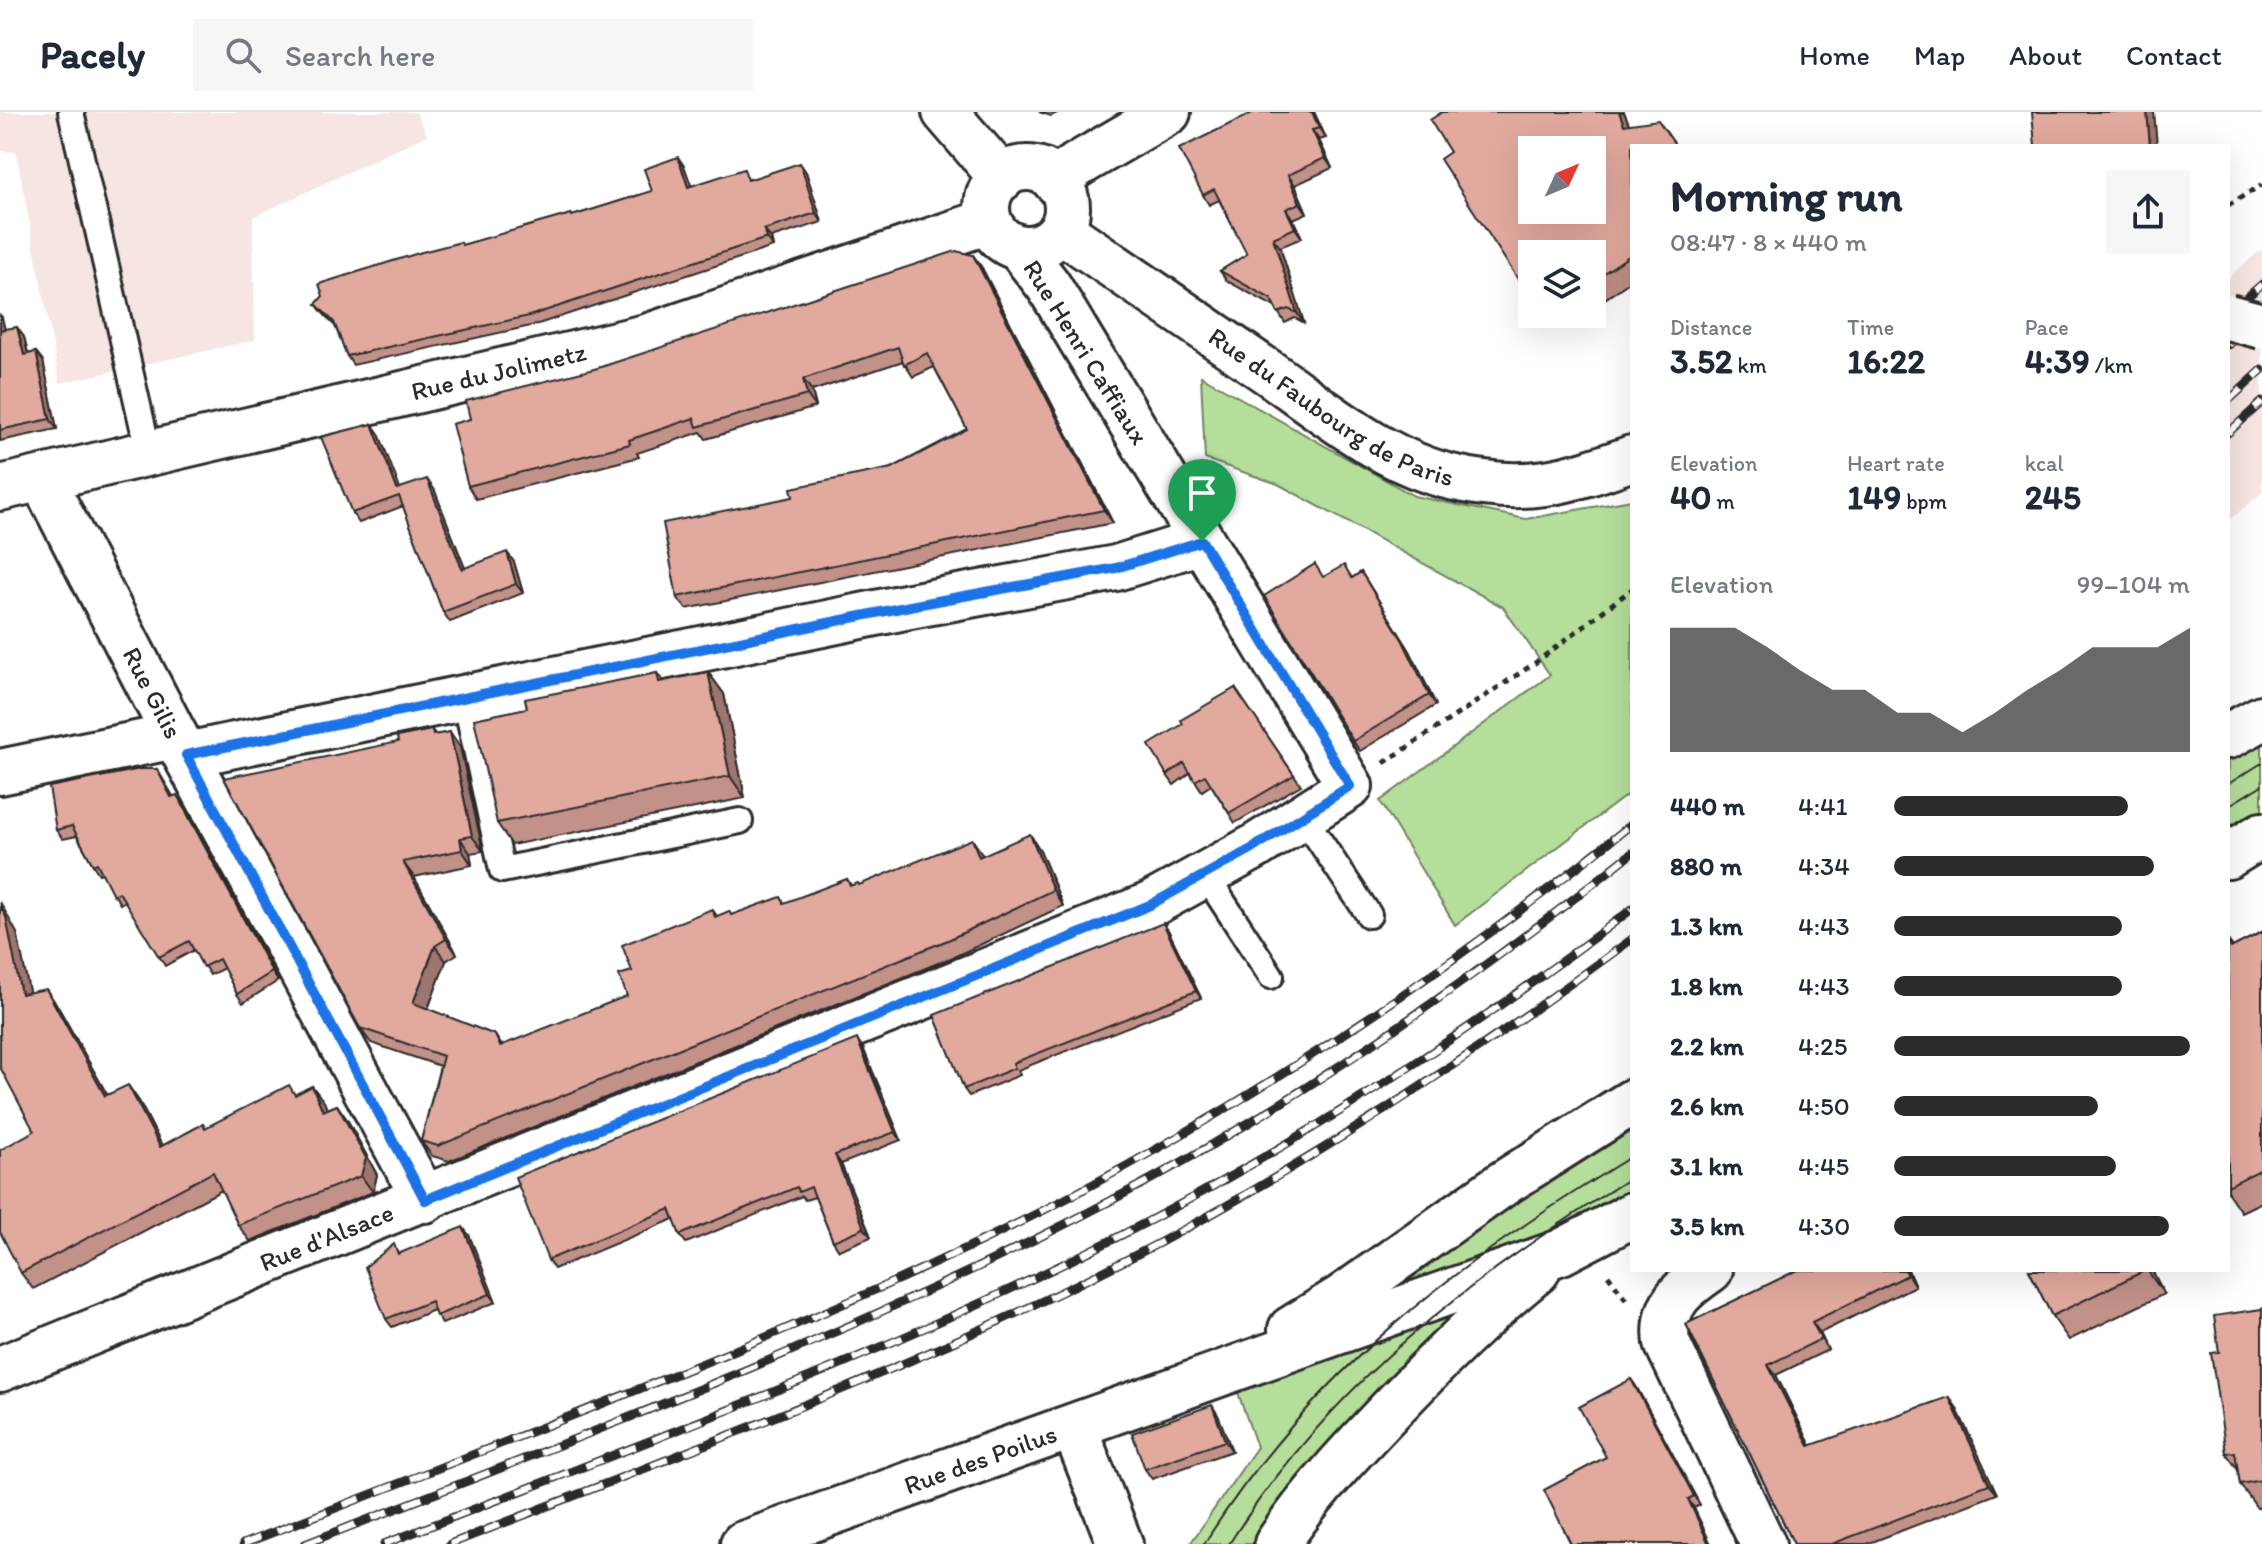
<!DOCTYPE html>
<html lang="en">
<head>
<meta charset="utf-8">
<style>
  :root { --surface:#fff; --page:#f6f6f7; --text:#1f2937; --muted:#747a83; --line:#e0e1e3; --accent:#2b2b2b }
  body { margin:0; font-family:Itim,sans-serif; background:var(--page); color:var(--text); height:100vh; display:flex; flex-direction:column; font-size:30px; white-space:nowrap }
  * { box-sizing:border-box; margin:0 }
  p { font-size:26px; color:var(--muted) }
  .icon { flex:none; width:44px; height:44px; fill:none; stroke:currentColor; stroke-width:2; stroke-linecap:round; stroke-linejoin:round }
  .map { position:relative; flex:1; overflow:hidden }
  .drawer { position:absolute; left:1630px; top:32px; width:600px; height:1128px; display:flex; flex-direction:column; background:var(--surface); border-radius:0px; box-shadow:0 8px 32px #0002 }
  .drawer>* { flex:none }
  .needle { width:52px; rotate:46deg }
  .controls { position:absolute; left:1518px; top:24px; display:grid; gap:16px }
  .controls a { display:grid; place-items:center; width:88px; height:88px; border-radius:0px; background:var(--surface); box-shadow:0 8px 32px #0002; font-size:40px }
  .pin { position:absolute; display:grid; place-items:center; width:68px; height:68px; color:#fff; margin:-82px -34px; border-radius:50% 50% 50% 0; rotate:-45deg; box-shadow:0 0 8px #0007 }
  .pin .icon { rotate:45deg }
  .round { display:grid; place-items:center; flex:none; width:84px; height:84px; border-radius:0px; background:var(--page) }
  .summary { display:flex; align-items:center; justify-content:space-between; height:136px; padding:0 40px }
  h1 { font-size:44px; font-weight:700; line-height:60px }
  .stats { display:grid; grid-template-columns:repeat(3,1fr); gap:12px; height:136px; padding:8px 40px }
  .stats div { display:grid; align-content:center }
  .stats b { font-size:34px; font-weight:700 }
  .stats small { font-size:22px; font-weight:400 }
  .stats p { font-size:22px }
  .chart { height:224px; padding:16px 40px }
  .chart p { display:flex; justify-content:space-between }
  .chart svg { width:100%; height:144px; margin-top:8px; fill:var(--accent); opacity:.7 }
  ul { padding:0 40px; list-style:none; font-size:26px }
  li { display:grid; grid-template-columns:128px 96px 1fr; align-items:center; height:60px }
  li i { height:20px; border-radius:10px; background:var(--accent) }
  header { display:flex; align-items:center; gap:48px; box-sizing:border-box; height:112px; padding:0 40px; background:var(--surface); border-bottom:2px solid var(--line) }
  header strong { font-size:38px }
  nav { display:flex; gap:44px; margin-inline-start:auto; font-size:28px }
  .search { width:560px; height:72px; background:var(--page); display:flex; align-items:center; gap:20px; box-sizing:border-box; padding:0 28px; border-radius:0px; color:var(--muted); font-size:30px }
  .map>svg:first-child { display:block }
  .built { fill:#f6e5e2 }
  .green { fill:#b5de9b; stroke:#708463; stroke-width:2 }
  .lines { fill:none; stroke-linecap:round; stroke-linejoin:round }
  .service-casing { stroke:#2b2b2b; stroke-width:30 }
  .minor-casing { stroke:#2b2b2b; stroke-width:50 }
  .path { stroke:#2b2b2b; stroke-width:5; stroke-dasharray:6 6; stroke-linecap:butt }
  .service { stroke:#fff; stroke-width:24 }
  .minor { stroke:#fff; stroke-width:44 }
  .tram { stroke:#2b2b2b; stroke-width:2 }
  .rail-casing { stroke:#2b2b2b; stroke-width:9 }
  .rail { stroke:#fff; stroke-width:6; stroke-dasharray:18; stroke-linecap:butt }
  .minor-bridge-casing { stroke:#2b2b2b; stroke-width:50; stroke-linecap:butt }
  .minor-bridge { stroke:#fff; stroke-width:44 }
  .wall { fill:#c29188; stroke:#2b2b2b; stroke-width:2 }
  .shaded-wall { fill:#9e766f; stroke:#2b2b2b; stroke-width:2 }
  .building { fill:#e2a99e; stroke:#2b2b2b; stroke-width:2; fill-rule:evenodd }
  .route-casing { stroke:#fff; stroke-width:16 }
  .route { stroke:#1a73e8; stroke-width:10 }
  .labels { text-anchor:middle; stroke-width:8; stroke-linejoin:round; paint-order:stroke }
  .street-label { font-size:26px; fill:#2b2b2b; stroke:#fff }
</style>
</head>
<body>
<header>
<strong>Pacely</strong>
<div class="search"><svg class="icon" aria-label="search" viewBox="0 0 24 24"><circle cx="10" cy="10" r="6"/><path d="M15 15l6 6"/></svg>Search here</div>
<nav><a>Home</a><a>Map</a><a>About</a><a>Contact</a></nav>
</header>
<div class="map">
<svg width="2262" height="1432" viewBox="0 0 2262 1432">
  <rect width="100%" height="100%" fill="#fff"/>
  <filter id="ink" filterUnits="userSpaceOnUse"><feTurbulence type="fractalNoise" baseFrequency=".0125" numOctaves="2"/><feDisplacementMap in="SourceGraphic" scale="16" xChannelSelector="R" yChannelSelector="G"/><feConvolveMatrix kernelMatrix="1 2 1 2 8 2 1 2 1" color-interpolation-filters="sRGB"/></filter>
  <g filter="url(#ink)">
    <!-- built -->
    <g class="built">
      <polygon points="0,0 416,0 427,23 253,105 255,228 60,271 16,40 0,39"/>
      <polygon points="2262,137 2262,381 2228,409 2228,166"/>
    </g>
    <!-- green -->
    <g class="green">
      <polygon points="1201,264 1414,384 1526,407 1632,388 1632,679 1455,813 1380,689 1550,563 1503,495 1278,372 1205,347"/>
      <polygon points="2262,619 2262,708 2228,729 2228,639"/>
      <polygon points="1632,1006 1632,1089 1574,1114 1358,1193"/>
      <polygon points="1489,1179 1263,1432 1190,1432 1257,1335 1237,1278"/>
    </g>
    <g class="lines">
      <defs>
        <g id="service">
          <polyline points="71,0 149,342"/>
          <polyline points="465,586 502,758 740,709"/>
          <polyline points="1303,704 1369,803"/>
          <polyline points="1206,764 1271,864"/>
        </g>
        <g id="minor">
          <polyline points="945,0 1002,66"/>
          <circle cx="1027" cy="96" r="40"/>
          <polyline points="1055,69 1077,53 1168,0"/>
          <path id="s1" d="M1061 118C1131 166 1201 214 1271 262 1328 302 1386 351 1455 366 1526 382 1566 370 1632 346"/>
          <path id="s2" d="M46 366 51 384 175 624 425 1088"/>
          <path id="s3" d="M0 376 646 225 989 109"/>
          <polyline points="2228,624 2262,606"/>
          <polyline points="186,643 910,494 1116,456 1202,429"/>
          <polyline points="0,660 175,624"/>
          <polyline points="2228,744 2262,723"/>
          <path d="M1710 1158C1681 1178 1662 1193 1667 1231L1763 1432"/>
          <polyline points="1291,1217 1341,1186 1504,1071 1632,990"/>
          <path id="s4" d="M0 1257 1150 793 1253 736 1350 674 1048 173 1019 136"/>
          <polyline points="1074,1315 1120,1432"/>
          <path id="s5" d="M743 1432 1561 1140 1632 1103"/>
          <path d="M1277 1432C1311 1381 1353 1337 1395 1293 1440 1246 1486 1200 1537 1159"/>
        </g>
      </defs>
      <!-- service casing -->
      <use href="#service" class="service-casing"/>
      <!-- minor casing -->
      <use href="#minor" class="minor-casing"/>
      <!-- path -->
      <g class="path">
        <polyline points="2228,93 2262,73"/>
        <polyline points="1384,651 1535,551 1632,477"/>
        <polyline points="1608,1163 1628,1190"/>
      </g>
      <!-- service -->
      <use href="#service" class="service"/>
      <!-- minor -->
      <use href="#minor" class="minor"/>
      <!-- tram -->
      <g class="tram">
        <polyline points="2228,672 2262,651"/>
        <polyline points="2228,694 2262,673"/>
        <path d="M1204 1432C1315 1256 1458 1151 1632 1044"/>
        <path d="M1229 1432C1334 1268 1470 1167 1632 1065"/>
      </g>
      <defs>
        <g id="rail">
          <polyline points="2228,202 2262,172"/>
          <polyline points="2228,233 2262,203"/>
          <polyline points="2228,289 2262,258"/>
          <polyline points="2228,321 2262,290"/>
          <path d="M243 1432C405 1369 567 1307 728 1241 845 1192 961 1142 1073 1083 1271 978 1457 852 1632 712"/>
          <path d="M305 1432C589 1321 876 1216 1144 1071 1317 977 1479 863 1632 741"/>
          <path d="M384 1432C640 1332 901 1238 1145 1111 1317 1021 1478 914 1632 797"/>
          <path d="M450 1432C688 1339 932 1250 1159 1131 1325 1042 1480 939 1632 827"/>
        </g>
      </defs>
      <!-- rail casing -->
      <use href="#rail" class="rail-casing"/>
      <!-- rail -->
      <use href="#rail" class="rail"/>
      <defs>
        <polyline id="minor-bridge" points="2228,205 2262,214"/>
      </defs>
      <!-- minor-bridge casing -->
      <use href="#minor-bridge" class="minor-bridge-casing"/>
      <!-- minor-bridge -->
      <use href="#minor-bridge" class="minor-bridge"/>
    </g>
    <!-- wall -->
    <g class="wall">
      <polygon points="1039,0 1059,0 1051,4"/>
      <polygon points="1314,0 1326,26 1319,28 1332,56 1295,73 1307,101 1293,107 1302,126 1280,135 1304,211 1295,206 1285,211 1275,195 1227,169 1220,159 1247,142 1219,88 1209,93 1203,83"/>
      <polygon points="1442,0 1624,0 1629,12 1632,34 1632,168 1592,196 1592,142 1532,142 1532,188 1525,178"/>
      <polygon points="684,54 691,74 806,60 822,110 771,126 773,135 535,213 353,253 347,244 335,214 322,200 316,192 463,133 571,102 573,104 652,79"/>
      <polygon points="973,143 982,156 1113,411 686,497 677,485 793,385 892,356 967,317 934,255 913,265 903,249 812,279 816,295 706,327 701,320 637,341 639,345 476,387 468,374 470,307 598,256"/>
      <polygon points="1558,202 1583,202 1566,214"/>
      <polygon points="0,203 5,217 24,225 28,242 36,240 43,249 57,317 0,329"/>
      <polygon points="372,312 379,322 399,376 434,377 465,456 514,450 523,481 450,510 443,500 403,394 359,411 352,401"/>
      <polygon points="1361,460 1410,539 1436,593 1360,639 1353,629 1324,465 1352,466"/>
      <polygon points="708,560 724,582 745,686 512,733 497,711 527,596 657,561 663,569"/>
      <polygon points="1235,576 1301,673 1235,711 1211,673 1202,679 1190,661 1174,673 1167,663 1183,612"/>
      <polygon points="432,618 436,623 450,620 460,635 483,739 470,741 472,753 414,765 457,842 446,849 428,897 495,923 502,934 627,884 632,859 712,797 717,804 732,803 786,791 847,767 851,773 860,773 983,743 1040,738 1063,794 958,843 449,1049 432,1044 421,1029 440,954 371,931 360,916 398,630"/>
      <polygon points="157,657 173,684 183,692 278,869 243,891 237,882 224,856 210,863 194,838 165,854 125,789 120,792 102,761 99,762 93,753 77,724 63,727 56,718"/>
      <polygon points="1168,818 1201,886 1018,958 1020,963 969,984 964,977"/>
      <polygon points="2262,820 2262,1090 2241,1100 2228,1081 2228,828 2233,835"/>
      <polygon points="17,821 29,881 57,893 107,983 139,989 162,1034 203,1012 206,1016 296,982 312,974 324,990 327,997 337,993 348,1009 377,1063 373,1080 250,1129 238,1113 222,1078 33,1177 21,1161 34,1019"/>
      <polygon points="863,936 901,1028 841,1052 871,1125 839,1138 833,1129 815,1085 805,1088 802,1084 686,1131 680,1123 674,1107 554,1157 548,1148"/>
      <polygon points="469,1123 496,1190 442,1212 434,1198 392,1215 386,1207 401,1141"/>
      <polygon points="1798,1158 1908,1158 1915,1174 1820,1221 1828,1238 1776,1263 1811,1334 1949,1285 1956,1295 1997,1382 1867,1432 1794,1432 1686,1212"/>
      <polygon points="2029,1158 2152,1158 2164,1182 2069,1228 2052,1204"/>
      <polygon points="2262,1197 2262,1396 2257,1396 2240,1372 2238,1358 2226,1341 2219,1240"/>
      <polygon points="1631,1267 1637,1276 1700,1393 1694,1396 1606,1345"/>
      <polygon points="1218,1303 1232,1339 1152,1367 1145,1357"/>
    </g>
    <!-- shaded-wall -->
    <g class="shaded-wall">
      <polygon points="1312,0 1314,0 1326,26 1319,16"/>
      <polygon points="1619,0 1624,0 1637,31 1624,13"/>
      <polygon points="2147,0 2154,0 2157,34 2150,34"/>
      <polygon points="1312,18 1319,28 1332,56 1325,46"/>
      <polygon points="678,45 684,54 695,84 688,75"/>
      <polygon points="800,51 806,60 822,110 816,101"/>
      <polygon points="1288,63 1295,73 1307,101 1300,91"/>
      <polygon points="1286,97 1293,107 1302,126 1295,116"/>
      <polygon points="764,118 771,126 773,135 767,126"/>
      <polygon points="1273,126 1280,135 1304,211 1297,201"/>
      <polygon points="973,143 982,156 1113,411 1104,398"/>
      <polygon points="0,203 2,205 7,228 0,218"/>
      <polygon points="17,215 24,225 30,252 24,243"/>
      <polygon points="36,240 43,249 57,317 50,307"/>
      <polygon points="803,267 812,279 816,295 807,283"/>
      <polygon points="372,312 379,322 404,387 397,377"/>
      <polygon points="427,367 434,377 469,467 462,457"/>
      <polygon points="507,440 514,450 523,481 516,472"/>
      <polygon points="1361,460 1410,539 1436,593 1429,583"/>
      <polygon points="708,560 724,582 745,686 730,664"/>
      <polygon points="450,620 460,635 483,739 472,724"/>
      <polygon points="177,683 183,692 278,869 272,860"/>
      <polygon points="1030,722 1040,738 1063,794 1053,778"/>
      <polygon points="460,726 470,741 472,753 462,738"/>
      <polygon points="972,727 983,743 979,745"/>
      <polygon points="403,750 414,765 457,842 446,827"/>
      <polygon points="0,790 17,821 33,898 21,882"/>
      <polygon points="1163,811 1168,818 1201,886 1196,879"/>
      <polygon points="435,834 446,849 424,907 413,891"/>
      <polygon points="46,877 57,893 117,1000 105,984"/>
      <polygon points="857,927 863,936 901,1028 895,1020"/>
      <polygon points="128,973 139,989 171,1051 160,1035"/>
      <polygon points="312,974 324,990 334,1015 323,999"/>
      <polygon points="337,993 348,1009 377,1063 373,1080 361,1064"/>
      <polygon points="835,1043 841,1052 871,1125 864,1116"/>
      <polygon points="463,1115 469,1123 496,1190 490,1182"/>
      <polygon points="1905,1158 1908,1158 1915,1174 1908,1163"/>
      <polygon points="2147,1158 2152,1158 2164,1182"/>
      <polygon points="1812,1210 1820,1221 1828,1238 1821,1227"/>
      <polygon points="1768,1253 1776,1263 1816,1345 1809,1334"/>
      <polygon points="1631,1267 1637,1276 1700,1393 1694,1384"/>
      <polygon points="1949,1285 1956,1295 1997,1382 1989,1372"/>
      <polygon points="1212,1293 1218,1303 1232,1339 1225,1329"/>
      <polygon points="1688,1387 1694,1396 1711,1432 1709,1432"/>
    </g>
    <!-- building -->
    <g class="building">
      <polygon points="1254,0 1312,0 1319,16 1312,18 1325,46 1288,63 1300,91 1286,97 1295,116 1273,126 1297,201 1288,197 1278,201 1271,187 1220,159 1247,142 1214,77 1203,83 1179,37"/>
      <path d="M1442 0H1619L1624 13 1658 8 1676 34H1632V142L1592 169V142H1532V173L1525 178 1440 47 1450 40 1430 8ZM1532 38H1592V98H1532Z"/>
      <polygon points="2032,0 2147,0 2150,34 2035,34"/>
      <polygon points="678,45 688,75 744,57 748,68 800,51 816,101 764,118 767,126 529,204 347,244 334,210 316,192 323,184 319,172 422,140 461,130 462,133 571,102 572,104 652,79 644,57"/>
      <polygon points="956,139 973,143 1104,398 677,485 663,411 793,385 791,376 892,356 967,317 927,241 904,253 898,235 803,267 807,283 697,315 694,306 629,328 630,332 468,374 452,312 470,307 466,289 598,256"/>
      <polygon points="17,215 24,243 36,240 50,307 0,318 0,217 0,218"/>
      <polygon points="372,312 397,377 427,367 462,457 507,440 516,472 443,500 399,384 352,401 321,325"/>
      <polygon points="1315,452 1323,465 1344,453 1352,466 1361,460 1403,529 1429,583 1353,629 1264,484"/>
      <polygon points="708,560 730,664 497,711 474,607 527,596 525,587 657,561 659,570"/>
      <polygon points="1235,576 1294,663 1229,701 1205,663 1195,669 1184,651 1167,663 1149,633 1183,612 1181,608"/>
      <polygon points="432,618 433,623 450,620 472,724 460,726 462,738 403,750 446,827 435,834 413,891 495,923 500,934 627,884 619,863 632,859 622,833 712,797 715,805 729,799 731,803 781,785 784,791 847,767 850,774 858,771 859,773 972,727 979,745 1030,722 1053,778 948,828 438,1034 421,1029 443,944 360,916 224,666 398,630 397,625"/>
      <polygon points="141,657 157,657 171,685 177,683 272,860 237,882 219,847 203,855 189,829 159,845 119,780 113,783 97,751 93,753 72,714 56,718 49,675"/>
      <polygon points="0,794 6,805 21,882 46,877 105,984 128,973 160,1035 203,1012 205,1016 289,973 295,983 312,974 323,999 337,993 366,1046 361,1064 238,1113 213,1060 21,1161 0,1120 0,1038 34,1019 0,955"/>
      <polygon points="1163,811 1196,879 1013,951 1015,956 964,977 934,903"/>
      <polygon points="2262,820 2262,1057 2228,1074 2228,830 2231,836"/>
      <polygon points="857,927 895,1020 835,1043 864,1116 833,1129 811,1075 799,1080 797,1075 680,1123 670,1097 548,1148 515,1065"/>
      <polygon points="463,1115 490,1182 436,1204 431,1189 386,1207 365,1155 394,1132 398,1142"/>
      <polygon points="1798,1158 1905,1158 1908,1163 1812,1210 1821,1227 1768,1253 1809,1334 1949,1285 1989,1372 1832,1432 1794,1432 1686,1212"/>
      <polygon points="2029,1158 2146,1158 2052,1204"/>
      <polygon points="2262,1197 2262,1368 2240,1372 2235,1340 2226,1341 2211,1241 2219,1240 2214,1204"/>
      <polygon points="1631,1267 1694,1384 1688,1387 1709,1432 1571,1432 1544,1378 1606,1345 1579,1295"/>
      <polygon points="1212,1293 1225,1329 1145,1357 1132,1321"/>
    </g>
  </g>
  <g class="lines" filter="url(#ink)">
    <defs>
      <polygon id="route" points="1202,429 1350,674 1253,736 1150,793 425,1088 186,643 910,494 1116,456"/>
    </defs>
    <!-- route casing -->
    <use href="#route" class="route-casing"/>
    <!-- route -->
    <use href="#route" class="route"/>
  </g>
  <g class="labels">
    <!-- street labels -->
    <g class="street-label">
      <text transform="translate(1086 240) rotate(58)" y="9">Rue Henri Caffiaux</text>
      <text dy="9" stroke="none"><textPath href="#s3" startOffset="512">Rue du Jolimetz</textPath></text>
      <text dy="9" stroke="none"><textPath href="#s1" startOffset="324">Rue du Faubourg de Paris</textPath></text>
      <text dy="9" stroke="none"><textPath href="#s2" startOffset="240">Rue Gilis</textPath></text>
      <text dy="9" stroke="none"><textPath href="#s4" startOffset="352">Rue d'Alsace</textPath></text>
      <text dy="9" stroke="none"><textPath href="#s5" startOffset="252">Rue des Poilus</textPath></text>
    </g>
  </g>
</svg>
<div class="controls">
<a><svg class="needle" viewBox="-14 -14 28 28"><path d="M0-13l5 13h-10z" fill="#e53935"/><path d="M0 13l5-13h-10z" fill="#747a83"/></svg></a>
<a><svg class="icon" aria-label="layers" viewBox="0 0 24 24"><path d="M12 4l9 5-9 5-9-5zM3 14l9 5 9-5"/></svg></a>
</div>
<div class="pin" style="left:1202px;top:429px;background:#1e9e55"><svg class="icon" aria-label="arrive" viewBox="0 0 24 24"><path d="M6 21V4h12l-3 4 3 4H6"/></svg></div>
<section class="drawer">
<div class="summary"><div><h1>Morning run</h1><p>08:47 · 8 × 440 m</p></div><a class="round"><svg class="icon" aria-label="share" viewBox="0 0 24 24"><path d="M12 15V3M7 8l5-5 5 5M5 13v7h14v-7"/></svg></a></div>
<div class="stats">
<div><p>Distance</p><b>3.52<small> km</small></b></div>
<div><p>Time</p><b>16:22</b></div>
<div><p>Pace</p><b>4:39<small> /km</small></b></div>
</div>
<div class="stats">
<div><p>Elevation</p><b>40<small> m</small></b></div>
<div><p>Heart rate</p><b>149<small> bpm</small></b></div>
<div><p>kcal</p><b>245</b></div>
</div>
<div class="chart"><p><span>Elevation</span>99–104 m</p>
<svg viewBox="0 0 160 44" preserveAspectRatio="none"><path d="M0 44V6L10 6L20 6L30 12L40 19L50 25L60 25L70 32L80 32L90 38L100 32L110 25L120 19L130 12L140 12L150 12L160 6V44z"/></svg>
</div>
<ul>
<li><b>440 m</b>4:41<i style="width:79%"></i></li>
<li><b>880 m</b>4:34<i style="width:88%"></i></li>
<li><b>1.3 km</b>4:43<i style="width:77%"></i></li>
<li><b>1.8 km</b>4:43<i style="width:77%"></i></li>
<li><b>2.2 km</b>4:25<i style="width:100%"></i></li>
<li><b>2.6 km</b>4:50<i style="width:69%"></i></li>
<li><b>3.1 km</b>4:45<i style="width:75%"></i></li>
<li><b>3.5 km</b>4:30<i style="width:93%"></i></li>
</ul>
</section>
</div>
</body>
</html>
